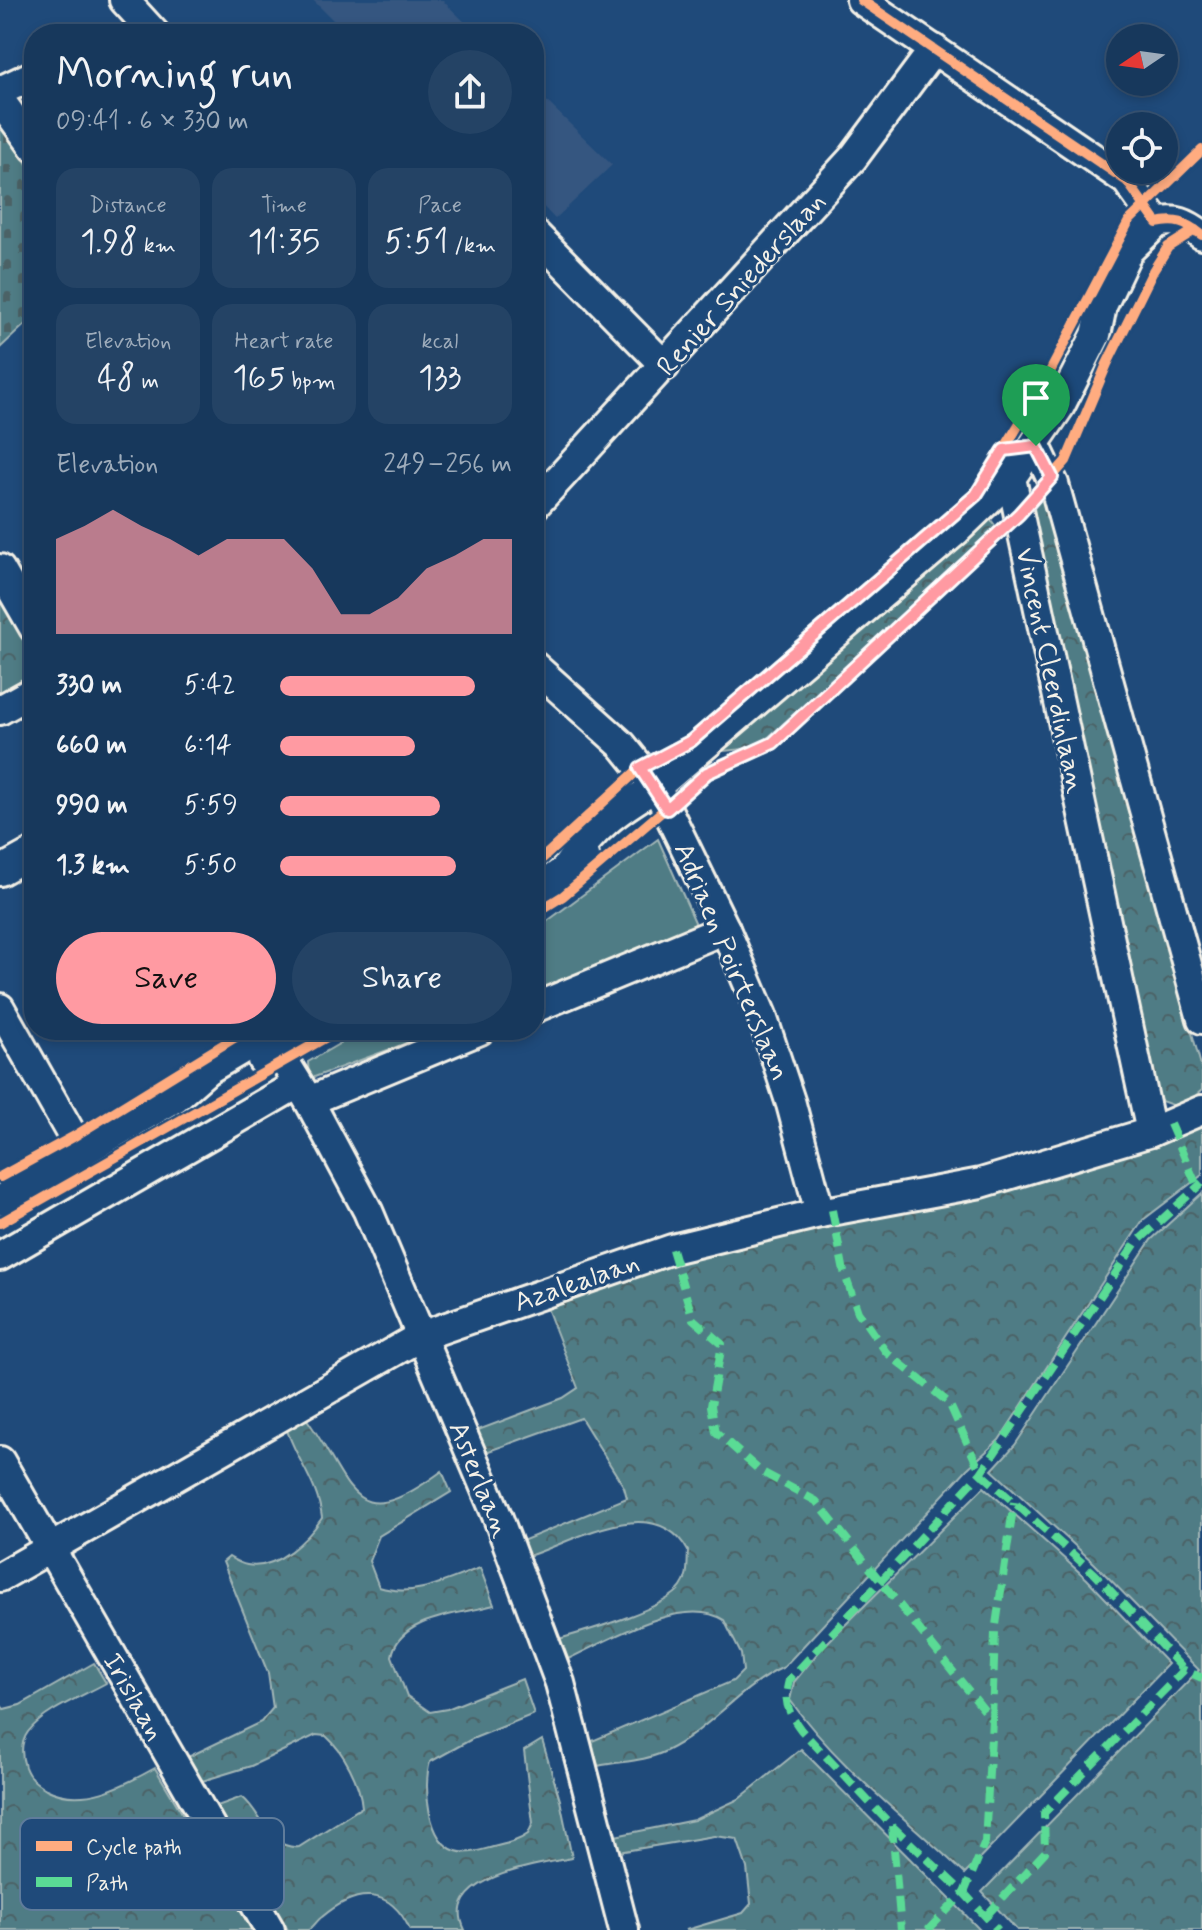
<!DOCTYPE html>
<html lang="en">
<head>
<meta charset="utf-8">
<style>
  :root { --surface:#17385c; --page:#244365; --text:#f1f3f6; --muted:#9eacbb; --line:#365272; --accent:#ff9aa2 }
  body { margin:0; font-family:Mynerve,sans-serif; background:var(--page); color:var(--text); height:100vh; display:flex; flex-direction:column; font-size:30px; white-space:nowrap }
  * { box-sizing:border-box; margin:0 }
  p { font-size:26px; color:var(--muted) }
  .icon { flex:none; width:44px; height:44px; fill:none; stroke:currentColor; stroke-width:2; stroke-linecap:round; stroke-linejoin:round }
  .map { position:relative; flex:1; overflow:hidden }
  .panel { position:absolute; left:24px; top:24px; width:520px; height:1016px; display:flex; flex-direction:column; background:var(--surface); border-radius:32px; box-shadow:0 4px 12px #0003,0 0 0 2px var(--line) }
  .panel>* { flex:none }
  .needle { width:52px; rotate:257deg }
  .tools { position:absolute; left:1106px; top:24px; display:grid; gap:16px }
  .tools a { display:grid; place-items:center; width:72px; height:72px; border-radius:50%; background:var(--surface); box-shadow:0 4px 12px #0003,0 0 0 2px var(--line); font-size:40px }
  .pin { position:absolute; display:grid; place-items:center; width:68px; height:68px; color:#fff; margin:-82px -34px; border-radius:50% 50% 50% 0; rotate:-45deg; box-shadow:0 0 8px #0007 }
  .pin .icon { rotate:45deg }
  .round { display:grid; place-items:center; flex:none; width:84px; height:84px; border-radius:42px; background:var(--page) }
  .head { display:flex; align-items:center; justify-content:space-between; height:136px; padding:0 32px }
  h1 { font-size:44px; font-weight:600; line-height:60px }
  .metrics { display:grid; grid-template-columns:repeat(3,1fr); gap:12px; height:136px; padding:8px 32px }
  .metrics div { display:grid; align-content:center; border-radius:20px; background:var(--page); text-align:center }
  .metrics b { font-size:34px; font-weight:600 }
  .metrics small { font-size:22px; font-weight:400 }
  .metrics p { font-size:22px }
  .chart { height:224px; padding:16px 32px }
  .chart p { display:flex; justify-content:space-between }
  .chart svg { width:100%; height:144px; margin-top:8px; fill:var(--accent); opacity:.7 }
  .button { display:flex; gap:16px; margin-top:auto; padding:16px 32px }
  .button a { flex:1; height:92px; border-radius:48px; background:var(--accent); color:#111; font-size:32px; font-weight:600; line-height:92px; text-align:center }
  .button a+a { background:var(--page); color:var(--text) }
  ul { padding:0 32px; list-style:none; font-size:26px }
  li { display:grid; grid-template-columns:128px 96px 1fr; align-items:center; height:60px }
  li i { height:20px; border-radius:10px; background:var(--accent) }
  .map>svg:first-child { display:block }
  .built { fill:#365780 }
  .green { fill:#507c85; stroke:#a2b6b6; stroke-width:2 }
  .forest { fill:url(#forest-crowns); stroke:#a2b6b6; stroke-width:2 }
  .cemetery { fill:url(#cemetery-stones); stroke:#a2b6b6; stroke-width:2 }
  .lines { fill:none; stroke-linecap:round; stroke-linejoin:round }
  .minor-casing { stroke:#f4f1e8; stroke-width:34 }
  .minor { stroke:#1f4a7a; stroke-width:28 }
  .quiet { stroke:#5adb95; stroke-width:8; stroke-dasharray:16 8; stroke-linecap:butt }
  .cycleway-casing { stroke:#1f4a7a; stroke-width:15 }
  .cycleway { stroke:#ffac80; stroke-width:10 }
  .route-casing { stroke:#fff; stroke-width:16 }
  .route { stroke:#ff9aa2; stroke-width:10 }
  .labels { text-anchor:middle; stroke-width:6; stroke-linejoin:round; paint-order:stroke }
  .street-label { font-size:28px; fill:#f4f1e8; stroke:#1f4a7a }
  .key { fill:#1f4a7a; stroke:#5f7c9b; stroke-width:2 }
  .key-label { font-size:22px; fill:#f4f1e8 }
</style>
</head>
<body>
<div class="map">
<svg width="1202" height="1930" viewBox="0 0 1202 1930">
  <defs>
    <pattern id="forest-crowns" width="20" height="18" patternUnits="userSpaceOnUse" patternTransform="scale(2)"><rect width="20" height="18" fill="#507c85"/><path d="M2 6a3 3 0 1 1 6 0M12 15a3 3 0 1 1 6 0" fill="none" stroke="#4c6266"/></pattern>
    <pattern id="cemetery-stones" width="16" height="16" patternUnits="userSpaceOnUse" patternTransform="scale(2)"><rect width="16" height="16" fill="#507c85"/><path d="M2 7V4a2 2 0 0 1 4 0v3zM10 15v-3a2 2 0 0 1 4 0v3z" fill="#4c6266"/></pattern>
  </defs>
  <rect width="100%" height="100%" fill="#1f4a7a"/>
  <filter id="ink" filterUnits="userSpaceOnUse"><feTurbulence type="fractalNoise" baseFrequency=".0125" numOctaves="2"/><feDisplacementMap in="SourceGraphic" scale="16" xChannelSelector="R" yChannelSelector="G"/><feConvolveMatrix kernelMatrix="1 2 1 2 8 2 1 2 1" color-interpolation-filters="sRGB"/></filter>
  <g filter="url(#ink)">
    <!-- built -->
    <g class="built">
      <polygon points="313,0 442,0 477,34 347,34"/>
      <polygon points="534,89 612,165 555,219 534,197"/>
    </g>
    <!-- green -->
    <g class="green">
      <polygon points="658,839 695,922 694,930 534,993 534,931"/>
      <polygon points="363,1030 442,1030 309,1079 308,1062"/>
    </g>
    <!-- forest -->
    <g class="forest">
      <polygon points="1043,497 1202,1069 1202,1090 1181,1108 1161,1101 1153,1093 1127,945 1037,542 1032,510"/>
      <polygon points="988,516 997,528 757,748 711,752"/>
      <polygon points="0,586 34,644 34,680 0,698"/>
      <path d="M1202 1124V1175L1143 1220 999 1440 967 1469 784 1667C739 1687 710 1730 666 1751 644 1762 621 1761 598 1766L592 1741 733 1681 743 1671 741 1654 724 1620C683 1594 605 1642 566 1660L559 1639C586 1631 665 1609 681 1587 689 1576 687 1564 688 1551 655 1490 573 1542 528 1556L522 1541 627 1498 624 1487 581 1418 486 1452 478 1430 563 1398 578 1388 545 1303 789 1230Z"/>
      <polygon points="1202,1193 1202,1930 1017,1930 982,1892 1199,1670 1094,1563 992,1470 1015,1445 1151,1240"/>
      <path d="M303 1414C355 1482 347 1541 442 1471L451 1492 379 1536 369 1561 379 1587C414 1598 447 1580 480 1568L494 1605C463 1614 399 1616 392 1656L407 1696 430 1712 447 1709 522 1679 534 1714 472 1739 430 1762C423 1785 427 1842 456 1851 468 1855 481 1850 493 1847 505 1844 517 1842 528 1834L533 1823 524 1751 542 1740 560 1800 572 1858C537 1865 439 1877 465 1930H410C390 1886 356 1888 322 1917 317 1920 313 1928 308 1930 303 1930 293 1930 288 1930L217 1806 242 1797C262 1812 268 1850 299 1847L362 1807C360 1783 344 1752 326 1736L316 1735 251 1766 202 1781 188 1757 261 1722 273 1708 268 1673 223 1562 229 1557C234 1560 241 1564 247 1565 276 1571 308 1539 322 1518 318 1482 294 1457 285 1424Z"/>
      <path d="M984 1487 1087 1579 1168 1664 965 1874C905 1817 839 1768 790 1700L794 1682 821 1649Z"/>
      <path d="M94 1663 106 1683C81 1697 45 1710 28 1732 20 1743 21 1755 25 1767 29 1778 36 1783 46 1789 82 1808 123 1786 155 1768L252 1930H0V1704L4 1709 20 1705Z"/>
      <polygon points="801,1749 955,1904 980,1930 686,1930 743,1913 751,1904 747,1868 737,1839 714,1836 618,1852 615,1836 694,1820 739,1799"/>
    </g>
    <!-- cemetery -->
    <polygon class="cemetery" points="0,125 34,174 34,316 0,348"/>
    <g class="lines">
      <defs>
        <g id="minor">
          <polyline points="124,0 155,34"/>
          <polyline points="861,0 1127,181 1157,223"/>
          <polyline points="0,91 34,75"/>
          <polyline points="0,100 34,147"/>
          <path d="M1157 223C1176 218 1186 223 1202 235"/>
          <polyline points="534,233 665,366"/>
          <polyline points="1036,446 1054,484 1202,1019"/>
          <polyline points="1011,478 1151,1132"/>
          <polyline points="534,506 853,158 934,49"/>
          <polyline points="0,569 34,628"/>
          <polyline points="534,666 622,745 656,787 725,929 762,1016 791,1104 820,1213"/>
          <polyline points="0,710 34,691"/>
          <path d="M568 865C594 827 616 811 656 787L957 530 1011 478 1060 406 1096 335 1102 306 1128 251 1157 223"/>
          <polyline points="0,871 34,852"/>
          <polyline points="534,892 584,856"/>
          <polyline points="0,1008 82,1153"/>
          <polyline points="534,1008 725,929"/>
          <polyline points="265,1030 309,1101 368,1211 498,1518 560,1683 624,1930"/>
          <polyline points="262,1060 314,1030"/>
          <polyline points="309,1101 480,1030"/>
          <polyline points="0,1200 175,1098 207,1070 275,1030"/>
          <polyline points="0,1256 296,1085"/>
          <polyline points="0,1461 270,1930"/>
          <polyline points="0,1577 421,1336 672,1249 820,1213 981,1183 1151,1132 1202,1110"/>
        </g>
      </defs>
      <!-- minor casing -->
      <use href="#minor" class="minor-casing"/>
      <!-- minor -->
      <use href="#minor" class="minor"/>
      <!-- quiet -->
      <g class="quiet">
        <polyline points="1170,1124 1197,1186"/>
        <polyline points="832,1210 844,1272 858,1312 886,1352 949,1403 981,1473 1095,1574 1184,1670"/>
        <path d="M672 1249 693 1319 722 1344 711 1406 716 1432 760 1471 816 1501 992 1720 985 1842 964 1893 892 1826 801 1730C788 1712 783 1702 789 1680L981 1473 1136 1243 1202 1183"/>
        <polyline points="992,1720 995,1632 1014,1502"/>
        <polyline points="892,1826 901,1930"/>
        <polyline points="986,1916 1045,1852 1044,1813 1184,1670 1202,1678"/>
        <polyline points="928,1930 964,1893 998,1930"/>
      </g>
      <defs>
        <g id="cycleway">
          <path d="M861 0 1127 181 1157 223C1176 218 1186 223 1202 235"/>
          <polyline points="534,866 640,768 691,741 976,495 1043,385 1129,221 1202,150"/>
          <polyline points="534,914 563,896 707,773 773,743 1019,514 1066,461 1107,364 1153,271 1168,247 1195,230"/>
          <polyline points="0,1177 73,1137 247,1030"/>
          <polyline points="0,1223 339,1030"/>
        </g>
      </defs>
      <!-- cycleway casing -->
      <use href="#cycleway" class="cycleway-casing"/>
      <!-- cycleway -->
      <use href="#cycleway" class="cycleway"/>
    </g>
  </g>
  <g class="lines" filter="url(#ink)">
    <defs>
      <polygon id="route" points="1036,446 1052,477 1019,514 773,743 707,773 667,809 640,768 691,741 976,495 1004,450"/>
    </defs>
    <!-- route casing -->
    <use href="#route" class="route-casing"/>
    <!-- route -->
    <use href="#route" class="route"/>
  </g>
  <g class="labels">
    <!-- street labels -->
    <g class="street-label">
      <text transform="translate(740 283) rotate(-48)" y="10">Renier Sniederslaan</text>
      <text transform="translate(1052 670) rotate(78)" y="10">Vincent Cleerdinlaan</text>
      <text transform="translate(733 961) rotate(67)" y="10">Adriaen Poirterslaan</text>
      <text transform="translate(576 1281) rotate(-19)" y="10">Azalealaan</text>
      <text transform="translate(481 1479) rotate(68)" y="10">Asterlaan</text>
      <text transform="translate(135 1696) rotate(60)" y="10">Irislaan</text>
    </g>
  </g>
  <!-- legend -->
  <rect x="20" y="1818" width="264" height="92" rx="12" class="key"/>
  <rect x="36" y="1841" width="36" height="10" fill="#ffac80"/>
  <rect x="36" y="1877" width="36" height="10" fill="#5adb95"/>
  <g class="key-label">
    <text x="86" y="1854">Cycle path</text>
    <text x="86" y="1890">Path</text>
  </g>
</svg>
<div class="tools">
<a><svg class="needle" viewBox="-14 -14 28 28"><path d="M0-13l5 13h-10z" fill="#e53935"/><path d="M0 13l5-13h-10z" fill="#9eacbb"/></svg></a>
<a><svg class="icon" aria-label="locate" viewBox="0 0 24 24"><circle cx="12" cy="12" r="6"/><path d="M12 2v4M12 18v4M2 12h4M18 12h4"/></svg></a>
</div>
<div class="pin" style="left:1036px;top:446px;background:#1e9e55"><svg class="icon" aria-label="arrive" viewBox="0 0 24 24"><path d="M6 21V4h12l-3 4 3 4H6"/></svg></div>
<section class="panel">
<div class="head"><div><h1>Morning run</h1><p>09:41 · 6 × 330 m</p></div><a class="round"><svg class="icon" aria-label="share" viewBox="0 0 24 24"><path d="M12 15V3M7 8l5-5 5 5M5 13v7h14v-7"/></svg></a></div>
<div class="metrics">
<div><p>Distance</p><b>1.98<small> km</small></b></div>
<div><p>Time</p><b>11:35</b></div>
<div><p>Pace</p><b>5:51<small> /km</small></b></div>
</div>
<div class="metrics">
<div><p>Elevation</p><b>48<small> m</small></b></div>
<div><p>Heart rate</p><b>165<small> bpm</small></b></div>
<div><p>kcal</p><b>133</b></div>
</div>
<div class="chart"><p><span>Elevation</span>249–256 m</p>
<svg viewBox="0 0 160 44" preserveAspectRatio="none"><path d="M0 44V15L10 11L20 6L30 11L40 15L50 20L60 15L70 15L80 15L90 24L100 38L110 38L120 33L130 24L140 20L150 15L160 15V44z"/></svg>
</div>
<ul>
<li><b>330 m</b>5:42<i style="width:84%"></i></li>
<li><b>660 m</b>6:14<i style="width:58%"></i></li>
<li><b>990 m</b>5:59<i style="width:69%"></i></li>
<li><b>1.3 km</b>5:50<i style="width:76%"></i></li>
</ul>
<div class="button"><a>Save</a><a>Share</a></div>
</section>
</div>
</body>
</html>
